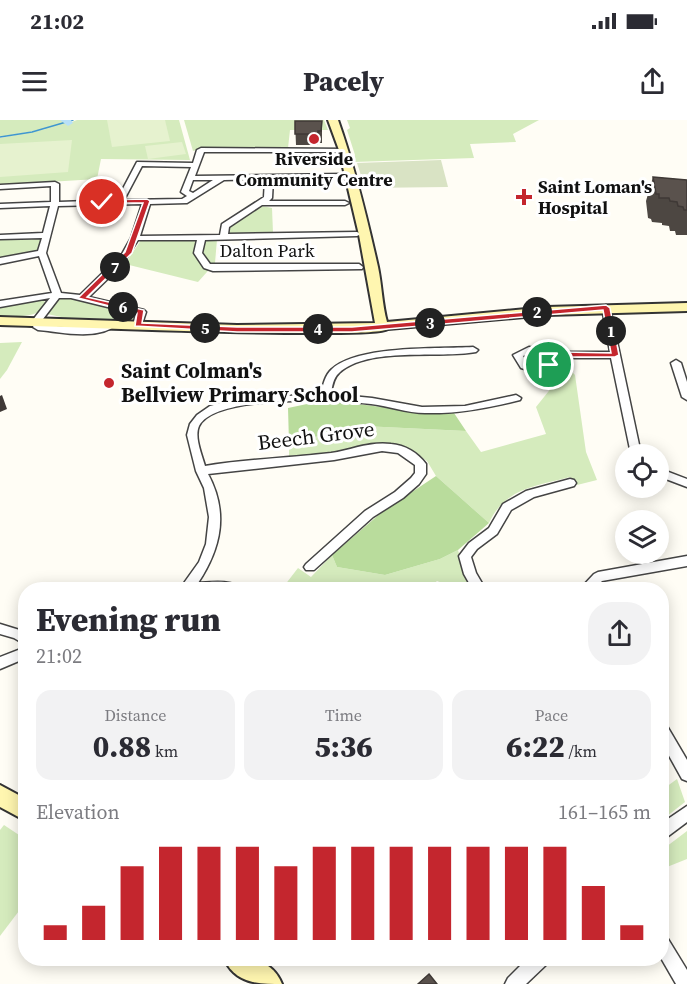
<!DOCTYPE html>
<html lang="en">
<head>
<meta charset="utf-8">
<style>
  :root { --surface:#fff; --page:#f2f2f3; --text:#2b2b33; --muted:#7c7c81; --accent:#c4262e }
  body { margin:0; font-family:"Source Serif 4",serif; background:var(--page); color:var(--text); height:100vh; display:flex; flex-direction:column; font-size:22px; white-space:nowrap }
  * { box-sizing:border-box; margin:0 }
  p { font-size:20px; color:var(--muted) }
  .icon { flex:none; width:33px; height:33px; fill:none; stroke:currentColor; stroke-width:2; stroke-linecap:round; stroke-linejoin:round }
  .map { position:relative; flex:1; overflow:hidden }
  .drawer { position:absolute; left:18px; top:462px; width:651px; height:384px; display:flex; flex-direction:column; background:var(--surface); border-radius:24px; box-shadow:0 3px 15px #0003 }
  .drawer>* { flex:none }
  .tools { position:absolute; left:615px; top:324px; display:grid; gap:12px }
  .tools a { display:grid; place-items:center; width:54px; height:54px; border-radius:50%; background:var(--surface); box-shadow:0 3px 15px #0003; font-size:30px }
  .pin { position:absolute; display:grid; place-items:center; width:51px; height:51px; color:#fff; margin:-26px; border:3px solid #fff; border-radius:50%; box-shadow:0 2px 6px #0007 }
  .km { position:absolute; width:30px; height:30px; margin:-15px; border-radius:50%; background:#222; color:#fff; font-size:16px; line-height:30px; text-align:center }
  .round { display:grid; place-items:center; flex:none; width:63px; height:63px; border-radius:24px; background:var(--page) }
  .summary { display:flex; align-items:center; justify-content:space-between; height:102px; padding:0 18px }
  h1 { font-size:33px; font-weight:800; line-height:45px }
  .metrics { display:grid; grid-template-columns:repeat(3,1fr); gap:9px; height:102px; padding:6px 18px }
  .metrics div { display:grid; align-content:center; border-radius:15px; background:var(--page); text-align:center }
  .metrics b { font-size:30px; font-weight:800 }
  .metrics small { font-size:16px; font-weight:400 }
  .metrics p { font-size:16px }
  .chart { height:168px; padding:12px 18px }
  .chart p { display:flex; justify-content:space-between }
  .chart svg { width:100%; height:108px; margin-top:6px; stroke:var(--accent); stroke-width:6 }
  .status { display:flex; justify-content:space-between; align-items:center; height:42px; padding:0 30px; background:var(--surface); direction:ltr }
  .status svg { height:16px; fill:currentColor }
  header { display:flex; justify-content:space-between; align-items:center; height:78px; padding:0 18px; background:var(--surface); font-size:27px; font-weight:800 }
  .map>svg:first-child { display:block }
  .green { fill:#d5ebbd }
  .forest { fill:#b9dc9c }
  .cemetery { fill:#d9e3c4 }
  .pitch { fill:#e6f2cf }
  .lines { fill:none; stroke-linecap:round; stroke-linejoin:round }
  .stream { stroke:#3f96cf; stroke-width:1.5 }
  .river { fill:#b9e0f7; fill-rule:evenodd }
  .street-casing { stroke:#444; stroke-width:3 }
  .secondary-casing { stroke:#333; stroke-width:4 }
  .street { fill:#fff; fill-rule:evenodd }
  .secondary { fill:#fff6b0; fill-rule:evenodd }
  .wall { fill:#4d4742 }
  .shaded-wall { fill:#3f3936 }
  .building { fill:#5a524d; stroke:#3f3936; stroke-width:1.5 }
  .route { fill:#c4262e; stroke:#fff; stroke-width:1.5 }
  .poi-dot { fill:#c4262e; stroke:#fff; stroke-width:2 }
  .labels { text-anchor:middle; stroke-width:6; stroke-linejoin:round; paint-order:stroke }
  .far-poi-label { font-size:18px; font-weight:bold; fill:#111; stroke:#fff }
  .far-street-label { font-size:18px; fill:#111; stroke:#fff }
  .poi-label { font-size:21px; font-weight:bold; fill:#111; stroke:#fff; text-anchor:start }
  .street-label { font-size:21px; fill:#111; stroke:#fff }
</style>
</head>
<body>
<div class="status"><b>21:02</b><svg viewBox="0 0 49 12"><path d="M0 12V9h3v3zM5 12V6h3v6zM10 12V3h3v9zM15 12V0h3v12zM26 1h20v11H26zM47 4h2v5h-2z"/></svg></div>
<header><svg class="icon" aria-label="menu" viewBox="0 0 24 24"><path d="M4 6h16M4 12h16M4 18h16"/></svg>Pacely<svg class="icon" aria-label="share" viewBox="0 0 24 24"><path d="M12 15V3M7 8l5-5 5 5M5 13v7h14v-7"/></svg></header>
<div class="map">
<svg width="687" height="864" viewBox="0 0 687 864">
  <rect width="100%" height="100%" fill="#fffdf5"/>
  <!-- green -->
  <g class="green">
    <polygon points="0,0 73,0 69,3 77,0 179,0 190,40 101,39 97,59 0,65 0,18 51,8 0,17"/>
    <polygon points="184,0 324,0 328,10 290,10 288,28 209,27 193,31"/>
    <polygon points="347,0 539,0 513,14 516,22 470,24 474,38 353,42 355,35 347,10 350,8"/>
    <polygon points="262,86 272,88 273,113 228,115 229,107"/>
    <polygon points="37,117 41,119 40,131 0,139 0,119"/>
    <polygon points="217,119 215,143 198,162 125,144 141,120"/>
    <polygon points="68,177 132,193 135,197 133,200 66,198 47,194 59,179"/>
    <path d="M42 179 47 184C35 200 19 195 0 196V186Z"/>
    <polygon points="22,222 7,250 0,259 0,223"/>
    <path d="M563 242 575 255 586 332 597 360 577 365 570 357C536 366 505 368 489 403L436 356 427 341 405 327 289 336V323L363 306 466 311 481 332 546 314 536 287 556 262 542 254Z"/>
    <polygon points="458,430 469,469 457,469 437,461 428,469 281,470 298,448 311,457 332,435 337,447 385,455 440,439"/>
    <polygon points="677,659 685,682 662,700 662,670"/>
    <polygon points="4,705 25,719 25,783 0,816 0,710"/>
    <polygon points="687,711 687,739 662,749 662,730"/>
  </g>
  <!-- forest -->
  <g class="forest">
    <polygon points="326,280 421,292 454,293 466,311 363,306 289,323 288,288"/>
    <polygon points="436,356 489,403 458,430 440,439 385,455 337,447 332,435 382,392"/>
  </g>
  <!-- cemetery -->
  <polygon class="cemetery" points="441,40 448,67 365,68 357,43"/>
  <!-- pitch -->
  <g class="pitch">
    <polygon points="107,0 165,0 170,21 112,27"/>
    <polygon points="72,20 68,52 0,57 0,24"/>
    <polygon points="182,22 186,34 148,39 145,26"/>
  </g>
  <g class="lines">
    <!-- stream -->
    <polyline class="stream" points="0,17 32,12 73,0"/>
    <!-- river -->
    <polygon class="river" points="60,0 71,0 73,3 68,6"/>
    <defs>
      <g id="street">
        <path d="M201 28 346 29V31L344 32H204L195 56 346 54V58H343L273 59 272 78 269 81H345L349 83 345 85H262L229 107 228 114 357 112 361 114 357 116 205 120 202 133 210 144H359L363 147 362 149 213 151 204 148 194 133 197 120H138L122 145 89 177 144 190 146 192 141 207H135L133 205 136 194 71 178H59L43 199 46 201 44 205C70 207 87 209 113 201L118 204C97 221 62 212 38 210L33 207 35 203 32 201 50 178 0 187V181L52 173 39 136 0 144V138L38 131 42 118 0 119V115L43 113 50 86 0 88V84L51 82V66L0 69V65L55 62 59 64V82L117 80 137 42 193 43 197 30ZM142 46 191 47 181 72 187 76 182 79 124 80ZM265 59 264 77 222 104 220 115 140 116 150 84 187 83 224 60ZM193 60H213L193 73 189 71ZM142 84 131 118 122 134 80 175 61 173 46 133 58 86Z"/>
        <path d="M606 185 610 188 641 334H631L611 238H565L538 253 521 248 513 235 529 227 563 232H610L602 188ZM530 233 554 237 537 247 528 244 523 236Z"/>
        <path d="M473 227 478 230 476 232C440 239 368 226 339 253 333 258 332 267 331 274L372 278 422 287 465 286 516 275 521 278 520 280C488 288 457 294 425 293 407 293 389 286 371 284 338 280 215 274 199 306 194 317 202 335 205 346 247 339 289 338 331 333 351 330 371 321 391 324 405 325 418 333 426 344V354L419 364 403 378 373 397 314 450H306L304 447 306 444 365 391 395 372 411 358 415 353V345L398 333 382 331 334 340 208 354C229 393 221 428 198 463 211 462 234 459 244 470H179L199 442 206 424 209 397 204 368 196 351 187 315 190 304 197 295 210 286 237 279 321 274C323 265 325 255 332 249 358 225 438 229 473 227Z"/>
        <polygon points="676,240 681,243 687,262 687,280 682,277 671,243"/>
        <polygon points="658,348 687,359 687,367 658,356"/>
        <polygon points="570,359 574,360 576,363 574,366 534,377 511,390 497,414 477,429 471,437 476,453 486,470 473,470 464,454 459,436 469,423 489,408 503,384 526,371"/>
        <polygon points="687,436 687,446 602,461 593,470 579,470 594,454 598,452"/>
        <polygon points="0,504 26,512 26,525 14,518 0,514"/>
        <polygon points="26,527 26,538 0,549 0,537"/>
        <polygon points="662,605 667,606 687,640 687,661 682,659 662,623"/>
        <polygon points="687,686 687,702 667,717 662,719 662,703"/>
        <polygon points="662,817 668,819 687,850 687,864 676,864 661,838"/>
        <polygon points="528,838 549,838 547,844 526,864 505,864 508,858"/>
      </g>
      <g id="secondary">
        <path d="M328 0H338C355 48 367 98 378 147 382 166 382 184 387 202L547 187 687 183V191L547 195 388 209C379 214 326 213 312 213 208 213 104 208 0 205V197L237 205 375 203 359 115 339 30Z"/>
        <polygon points="0,665 26,679 26,701 0,687"/>
        <path d="M224 838C249 838 271 838 282 864 258 864 235 864 224 838Z"/>
      </g>
    </defs>
    <!-- street casing -->
    <use href="#street" class="street-casing"/>
    <!-- secondary casing -->
    <use href="#secondary" class="secondary-casing"/>
    <!-- street -->
    <use href="#street" class="street"/>
    <!-- secondary -->
    <use href="#secondary" class="secondary"/>
  </g>
  <!-- wall -->
  <g class="wall">
    <polygon points="295,1 322,1 322,23 318,23 318,25 296,25"/>
    <polygon points="653,57 687,60 687,115 676,115 675,111 670,111 669,106 662,105 662,103 652,102 651,99 648,98 646,81"/>
  </g>
  <!-- shaded-wall -->
  <polygon class="shaded-wall" points="2,275 7,289 0,292 0,276"/>
  <!-- building -->
  <g class="building">
    <polygon points="295,1 322,1 321,11 318,11 318,14 295,14"/>
    <polygon points="653,57 687,60 687,90 684,90 683,87 678,86 677,82 670,81 669,78 659,78 659,74 656,74"/>
    <polygon points="429,854 437,864 418,864"/>
  </g>
  <!-- route -->
  <polygon class="route" points="147,79 150,81 132,133 87,177 144,190 142,203 237,207 352,207 606,185 610,188 619,235 615,237 565,237 552,247 545,245 563,232 611,233 603,190 352,212 237,212 135,206 137,193 78,178 125,132 143,83 102,83 99,80"/>
  <!-- markers -->
  <g class="poi-dot">
    <circle cx="314" cy="19" r="6"/>
    <path d="M521 68h6v6h6v6h-6v6h-6v-6h-6v-6h6z"/>
    <circle cx="109" cy="263" r="6"/>
  </g>
  <g class="labels">
    <!-- far-poi labels -->
    <g class="far-poi-label">
      <text x="314" y="45">Riverside<tspan x="314" dy="21">Community Centre</tspan></text>
      <text x="538" y="73" text-anchor="start">Saint Loman's<tspan x="538" dy="21">Hospital</tspan></text>
    </g>
    <!-- far-street labels -->
    <g class="far-street-label">
      <text x="267" y="137">Dalton Park</text>
    </g>
    <!-- poi labels -->
    <g class="poi-label">
      <text x="121" y="258">Saint Colman's<tspan x="121" dy="24">Bellview Primary School</tspan></text>
    </g>
    <!-- street labels -->
    <g class="street-label">
      <text transform="translate(316 316) rotate(-7)" y="7">Beech Grove</text>
    </g>
  </g>
</svg>
<div class="tools">
<a><svg class="icon" aria-label="locate" viewBox="0 0 24 24"><circle cx="12" cy="12" r="6"/><path d="M12 2v4M12 18v4M2 12h4M18 12h4"/></svg></a>
<a><svg class="icon" aria-label="layers" viewBox="0 0 24 24"><path d="M12 4l9 5-9 5-9-5zM3 14l9 5 9-5"/></svg></a>
</div>
<div class="pin" style="left:549px;top:245px;background:#1e9e55"><svg class="icon" aria-label="arrive" viewBox="0 0 24 24"><path d="M6 21V4h12l-3 4 3 4H6"/></svg></div>
<div class="pin" style="left:102px;top:82px;background:#d93025"><svg class="icon" aria-label="check" viewBox="0 0 24 24"><path d="M5 12l5 5 9-10"/></svg></div>
<b class="km" style="left:611px;top:211px">1</b>
<b class="km" style="left:537px;top:192px">2</b>
<b class="km" style="left:430px;top:203px">3</b>
<b class="km" style="left:318px;top:209px">4</b>
<b class="km" style="left:205px;top:208px">5</b>
<b class="km" style="left:123px;top:187px">6</b>
<b class="km" style="left:115px;top:147px">7</b>
<section class="drawer">
<div class="summary"><div><h1>Evening run</h1><p>21:02</p></div><a class="round"><svg class="icon" aria-label="share" viewBox="0 0 24 24"><path d="M12 15V3M7 8l5-5 5 5M5 13v7h14v-7"/></svg></a></div>
<div class="metrics">
<div><p>Distance</p><b>0.88<small> km</small></b></div>
<div><p>Time</p><b>5:36</b></div>
<div><p>Pace</p><b>6:22<small> /km</small></b></div>
</div>
<div class="chart"><p><span>Elevation</span>161–165 m</p>
<svg viewBox="0 0 160 44" preserveAspectRatio="none"><path d="M5 44V38M15 44V30M25 44V14M35 44V6M45 44V6M55 44V6M65 44V14M75 44V6M85 44V6M95 44V6M105 44V6M115 44V6M125 44V6M135 44V6M145 44V22M155 44V38"/></svg>
</div>
</section>
</div>
</body>
</html>
